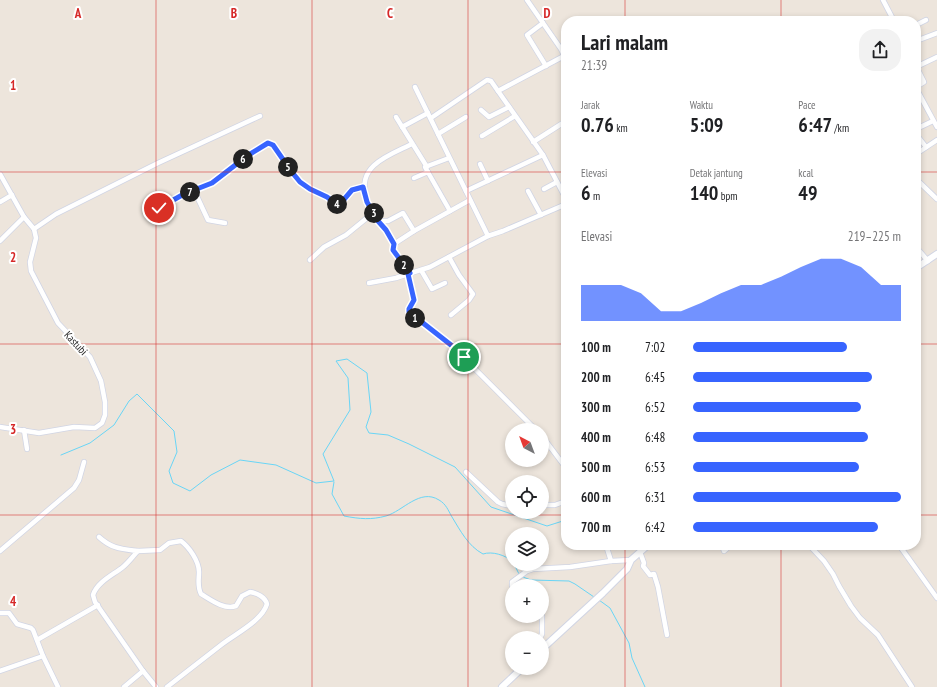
<!DOCTYPE html>
<html lang="id">
<head>
<meta charset="utf-8">
<style>
  :root { --surface:#fff; --page:#f2f2f2; --text:#202124; --muted:#757577; --accent:#3764ff }
  body { margin:0; font-family:"PT Sans Narrow",sans-serif; background:var(--page); color:var(--text); height:100vh; display:flex; flex-direction:column; font-size:15px; white-space:nowrap }
  * { box-sizing:border-box; margin:0 }
  p { font-size:13px; color:var(--muted) }
  .icon { flex:none; width:22px; height:22px; fill:none; stroke:currentColor; stroke-width:2; stroke-linecap:round; stroke-linejoin:round }
  .map { position:relative; flex:1; overflow:hidden }
  .drawer { position:absolute; left:561px; top:16px; width:360px; height:534px; display:flex; flex-direction:column; background:var(--surface); border-radius:16px; box-shadow:0 2px 6px #0003 }
  .drawer>* { flex:none }
  .needle { width:26px; rotate:319deg }
  .tools { position:absolute; left:505px; top:423px; display:grid; gap:8px }
  .tools a { display:grid; place-items:center; width:44px; height:44px; border-radius:50%; background:var(--surface); box-shadow:0 2px 6px #0003; font-size:20px }
  .pin { position:absolute; display:grid; place-items:center; width:34px; height:34px; color:#fff; margin:-17px; border:2px solid #fff; border-radius:50%; box-shadow:0 1px 4px #0007 }
  .km { position:absolute; width:20px; height:20px; margin:-10px; border-radius:50%; background:#222; color:#fff; font-size:11px; line-height:20px; text-align:center }
  .round { display:grid; place-items:center; flex:none; width:42px; height:42px; border-radius:16px; background:var(--page) }
  .overview { display:flex; align-items:center; justify-content:space-between; height:68px; padding:0 20px }
  h1 { font-size:22px; font-weight:700; line-height:30px }
  .stats { display:grid; grid-template-columns:repeat(3,1fr); gap:6px; height:68px; padding:4px 20px }
  .stats div { display:grid; align-content:center }
  .stats b { font-size:20px; font-weight:700 }
  .stats small { font-size:11px; font-weight:400 }
  .stats p { font-size:11px }
  .chart { height:112px; padding:8px 20px }
  .chart p { display:flex; justify-content:space-between }
  .chart svg { width:100%; height:72px; margin-top:4px; fill:var(--accent); opacity:.7 }
  ul { padding:0 20px; list-style:none; font-size:13px }
  li { display:grid; grid-template-columns:64px 48px 1fr; align-items:center; height:30px }
  li i { height:10px; border-radius:5px; background:var(--accent) }
  .map>svg:first-child { display:block }
  .lines { fill:none; stroke-linecap:round; stroke-linejoin:round }
  .stream { stroke:#69d5f6; stroke-width:1 }
  .minor-casing { stroke:#d1d5e4; stroke-width:6 }
  .secondary-casing { stroke:#d1d5e4; stroke-width:8 }
  .minor { stroke:#fff; stroke-width:4.5 }
  .secondary { stroke:#fff; stroke-width:6 }
  .route-casing { stroke:#fff; stroke-width:8 }
  .route { stroke:#3764ff; stroke-width:5 }
  .grid { fill:none; stroke:#d62828; stroke-width:1; stroke-opacity:0.55 }
  .labels { text-anchor:middle; stroke-width:4; stroke-linejoin:round; paint-order:stroke }
  .street-label { font-size:11px; fill:#2b2b2b; stroke:#fff }
  .grid-label { font-size:13px; text-anchor:middle; font-weight:bold; fill:#d62828; stroke:#fff; stroke-width:4; stroke-linejoin:round; paint-order:stroke }
</style>
</head>
<body>
<div class="map">
<svg width="937" height="687" viewBox="0 0 937 687">
  <rect width="100%" height="100%" fill="#ede5dc"/>
  <g class="lines">
    <!-- stream -->
    <g class="stream">
      <polyline points="61,455 90,443 114,425 129,401 137,394 174,431 177,452 169,471 173,483 190,491 211,475 240,460 276,465 316,483 334,481 323,454 350,410 348,378 336,361 347,359 367,373 371,412 366,427 369,433 388,435 409,444 455,467 491,507 547,526 566,520"/>
      <path d="M334 482 332 494 344 516C360 519 371 520 386 516 403 511 420 488 439 500 446 504 448 510 452 517 460 530 468 546 483 554 492 551 505 555 512 561"/>
      <polyline points="514,564 519,574"/>
      <polyline points="523,577 531,580 569,581 575,584 594,597"/>
      <polyline points="599,600 610,608 629,643 632,658 645,687"/>
    </g>
    <defs>
      <g id="minor">
        <polyline points="527,0 561,49 566,59"/>
        <polyline points="883,0 894,21"/>
        <polyline points="543,23 527,35 546,66"/>
        <polyline points="916,25 926,20"/>
        <polyline points="916,41 937,33"/>
        <polyline points="916,66 924,82 916,87"/>
        <polyline points="916,67 937,57"/>
        <polyline points="415,87 488,236 503,231 564,205"/>
        <polyline points="916,88 937,127"/>
        <polyline points="481,110 489,117 509,107"/>
        <polyline points="396,117 427,167"/>
        <polyline points="431,118 487,80 491,81 498,91"/>
        <polyline points="402,127 428,113"/>
        <polyline points="916,129 933,121"/>
        <polyline points="438,134 466,117"/>
        <polyline points="916,134 926,147"/>
        <polyline points="482,136 515,116"/>
        <polyline points="533,142 566,121"/>
        <polyline points="916,154 937,140"/>
        <polyline points="449,158 425,167 450,211"/>
        <polyline points="480,164 488,181"/>
        <polyline points="0,174 24,217 34,229 36,238 30,262 31,271 58,323 90,357 101,381 105,402 105,415 102,423 95,428 74,427 39,433 0,427"/>
        <polyline points="414,178 428,172"/>
        <polyline points="916,179 937,199"/>
        <polyline points="544,189 557,182"/>
        <polyline points="194,190 208,220 225,223"/>
        <polyline points="466,191 543,155"/>
        <polyline points="528,191 541,215"/>
        <polyline points="564,195 543,155 498,91 564,56"/>
        <polyline points="0,202 12,195"/>
        <polyline points="157,209 184,195 212,183 247,156 268,143 273,145 291,171 300,182 309,189 327,197 338,205 340,204 352,190 363,187"/>
        <polyline points="378,221 388,221 403,213 414,231"/>
        <polyline points="34,229 56,214 158,163 260,116"/>
        <polyline points="488,236 430,267 408,274 414,300 408,311 451,345 536,430"/>
        <polyline points="0,241 24,217"/>
        <path d="M394 244C392 239 389 234 386 230 384 227 381 224 378 221 373 214 368 204 366 196 357 165 390 155 412 144"/>
        <polyline points="916,247 928,261"/>
        <polyline points="449,257 459,275 473,294 469,300 451,315"/>
        <polyline points="310,260 324,247 346,235 373,213"/>
        <polyline points="421,270 432,289 445,283"/>
        <polyline points="410,273 393,249 394,244 414,231 470,200"/>
        <polyline points="369,283 396,278 408,274"/>
        <polyline points="24,430 27,449"/>
        <polyline points="542,436 566,468"/>
        <polyline points="466,472 498,502 502,504 512,506"/>
        <polyline points="542,505 555,505 566,501"/>
        <path d="M99 537C112 549 122 549 138 551 133 556 129 562 123 567 113 575 97 582 93 595L95 602 143 671 156 687"/>
        <polyline points="606,545 611,561"/>
        <polyline points="722,545 724,551 731,545"/>
        <polyline points="809,545 824,561 833,574 839,586 851,606 860,618 878,635 912,687"/>
        <polyline points="899,545 937,598"/>
        <polyline points="0,551 74,488 79,480 84,462"/>
        <path d="M138 551 160 550 169 543 181 541C189 547 199 561 199 572 199 580 197 586 201 594 211 600 224 610 236 606L242 596 250 592C257 593 265 597 267 604 262 621 235 634 221 645 203 659 185 673 167 687"/>
        <polyline points="640,552 644,563 643,566 650,575 654,574 658,587 667,635"/>
        <polyline points="512,586 512,582 527,571 533,569 570,567 611,561 631,560"/>
        <polyline points="0,613 9,613 17,624 31,628 33,630 43,656 58,687"/>
        <polyline points="540,638 542,634 542,616"/>
        <polyline points="37,640 98,605"/>
        <polyline points="0,671 43,656"/>
        <polyline points="124,687 143,671"/>
      </g>
      <g id="secondary">
        <polyline points="916,268 937,254"/>
        <polyline points="542,649 603,593 627,569 631,560 648,545"/>
        <polyline points="502,687 522,668"/>
      </g>
    </defs>
    <!-- minor casing -->
    <use href="#minor" class="minor-casing"/>
    <!-- secondary casing -->
    <use href="#secondary" class="secondary-casing"/>
    <!-- minor -->
    <use href="#minor" class="minor"/>
    <!-- secondary -->
    <use href="#secondary" class="secondary"/>
  </g>
  <g class="lines">
    <defs>
      <polyline id="route" points="159,208 184,194 212,183 247,156 268,143 273,145 291,171 300,182 310,189 327,197 338,205 340,204 352,190 363,187 367,202 378,221 386,230 394,244 393,250 410,273 408,274 414,300 409,309 409,312 451,345 464,357"/>
    </defs>
    <!-- route casing -->
    <use href="#route" class="route-casing"/>
    <!-- route -->
    <use href="#route" class="route"/>
  </g>
  <!-- grid -->
  <path class="grid" d="M156 0V687M312 0V687M468 0V687M625 0V21M781 0V21M0 172H566M916 172H937M0 344H566M916 344H937M0 515H566M916 515H937M625 545V687M781 545V687"/>
  <g class="labels">
    <!-- street labels -->
    <g class="street-label">
      <text transform="translate(76 343) rotate(47)" y="4">Kastubi</text>
    </g>
  </g>
  <g class="grid-label">
    <text x="78" y="18">A</text>
    <text x="234" y="18">B</text>
    <text x="390" y="18">C</text>
    <text x="547" y="18">D</text>
    <text x="13" y="90">1</text>
    <text x="13" y="262">2</text>
    <text x="13" y="434">3</text>
    <text x="13" y="606">4</text>
  </g>
</svg>
<div class="tools">
<a><svg class="needle" viewBox="-14 -14 28 28"><path d="M0-13l5 13h-10z" fill="#e53935"/><path d="M0 13l5-13h-10z" fill="#757577"/></svg></a>
<a><svg class="icon" aria-label="locate" viewBox="0 0 24 24"><circle cx="12" cy="12" r="6"/><path d="M12 2v4M12 18v4M2 12h4M18 12h4"/></svg></a>
<a><svg class="icon" aria-label="layers" viewBox="0 0 24 24"><path d="M12 4l9 5-9 5-9-5zM3 14l9 5 9-5"/></svg></a>
<a>+</a>
<a>−</a>
</div>
<div class="pin" style="left:464px;top:357px;background:#1e9e55"><svg class="icon" aria-label="arrive" viewBox="0 0 24 24"><path d="M6 21V4h12l-3 4 3 4H6"/></svg></div>
<div class="pin" style="left:159px;top:208px;background:#d93025"><svg class="icon" aria-label="check" viewBox="0 0 24 24"><path d="M5 12l5 5 9-10"/></svg></div>
<b class="km" style="left:415px;top:318px">1</b>
<b class="km" style="left:404px;top:265px">2</b>
<b class="km" style="left:374px;top:213px">3</b>
<b class="km" style="left:337px;top:204px">4</b>
<b class="km" style="left:288px;top:167px">5</b>
<b class="km" style="left:243px;top:159px">6</b>
<b class="km" style="left:190px;top:192px">7</b>
<section class="drawer">
<div class="overview"><div><h1>Lari malam</h1><p>21:39</p></div><a class="round"><svg class="icon" aria-label="share" viewBox="0 0 24 24"><path d="M12 15V3M7 8l5-5 5 5M5 13v7h14v-7"/></svg></a></div>
<div class="stats">
<div><p>Jarak</p><b>0.76<small> km</small></b></div>
<div><p>Waktu</p><b>5:09</b></div>
<div><p>Pace</p><b>6:47<small> /km</small></b></div>
</div>
<div class="stats">
<div><p>Elevasi</p><b>6<small> m</small></b></div>
<div><p>Detak jantung</p><b>140<small> bpm</small></b></div>
<div><p>kcal</p><b>49</b></div>
</div>
<div class="chart"><p><span>Elevasi</span>219–225 m</p>
<svg viewBox="0 0 160 44" preserveAspectRatio="none"><path d="M0 44V22L10 22L20 22L30 27L40 38L50 38L60 33L70 27L80 22L90 22L100 17L110 11L120 6L130 6L140 11L150 22L160 22V44z"/></svg>
</div>
<ul>
<li><b>100 m</b>7:02<i style="width:74%"></i></li>
<li><b>200 m</b>6:45<i style="width:86%"></i></li>
<li><b>300 m</b>6:52<i style="width:81%"></i></li>
<li><b>400 m</b>6:48<i style="width:84%"></i></li>
<li><b>500 m</b>6:53<i style="width:80%"></i></li>
<li><b>600 m</b>6:31<i style="width:100%"></i></li>
<li><b>700 m</b>6:42<i style="width:89%"></i></li>
</ul>
</section>
</div>
</body>
</html>
